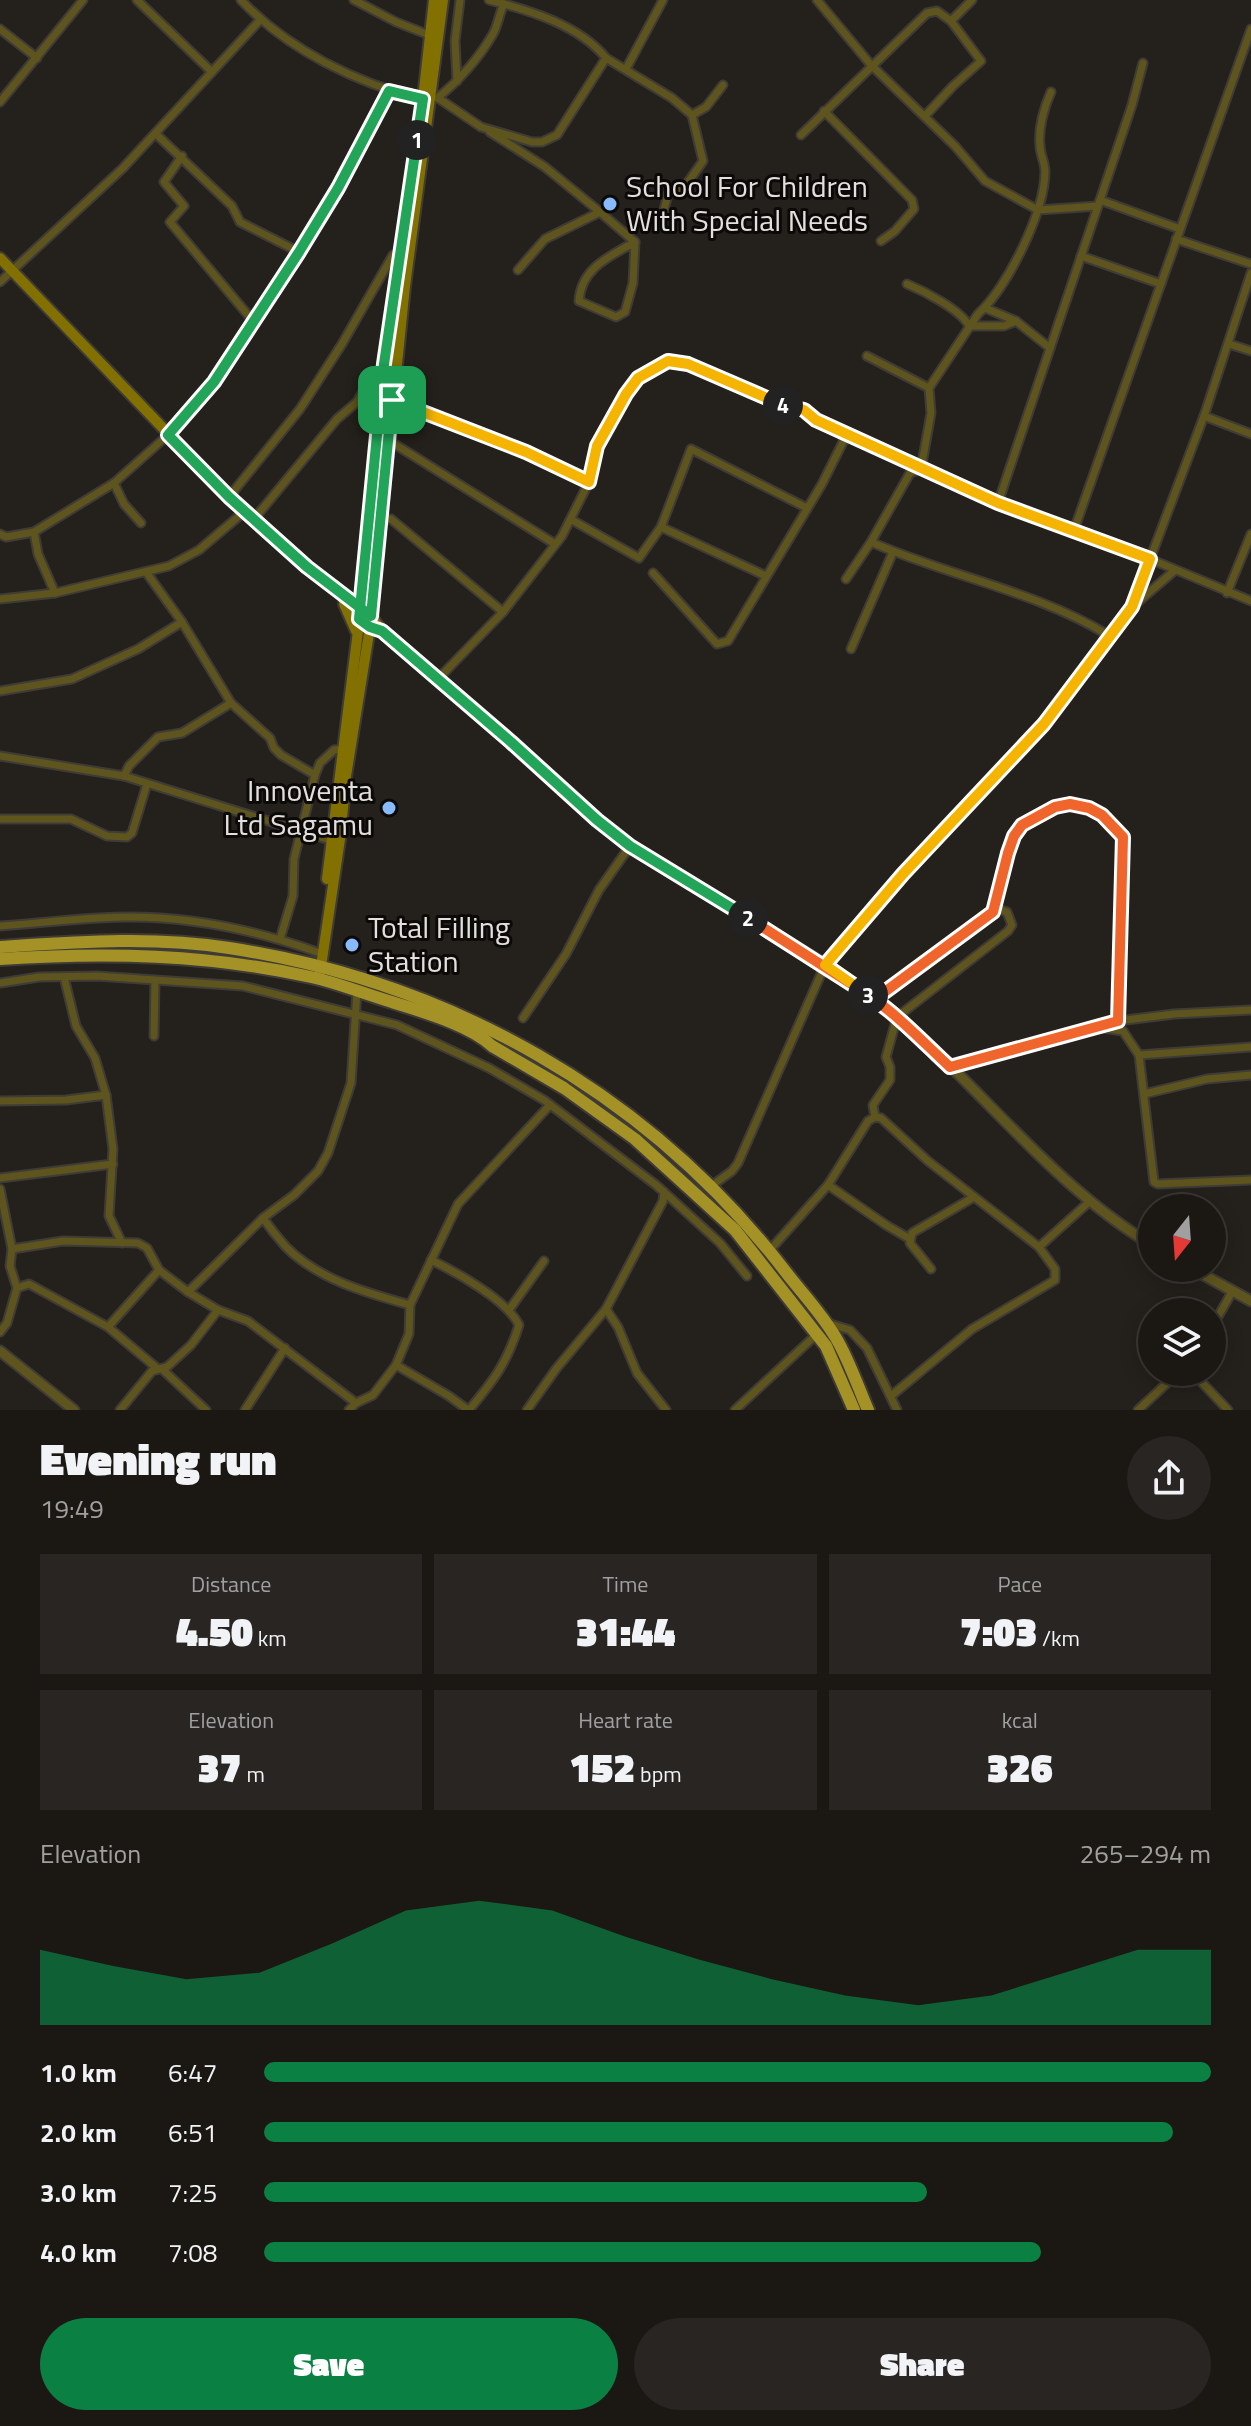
<!DOCTYPE html>
<html lang="en">
<head>
<meta charset="utf-8">
<style>
  :root { --surface:#1b1814; --page:#282522; --text:#f1f3f6; --muted:#a0a0a0; --line:#393734; --accent:#0b8043 }
  body { margin:0; font-family:"Titillium Web",sans-serif; background:var(--page); color:var(--text); height:100vh; display:flex; flex-direction:column; font-size:30px; white-space:nowrap }
  * { box-sizing:border-box; margin:0 }
  p { font-size:26px; color:var(--muted) }
  .icon { flex:none; width:44px; height:44px; fill:none; stroke:currentColor; stroke-width:2; stroke-linecap:round; stroke-linejoin:round }
  .map { position:relative; height:1410px; overflow:hidden }
  .panel { display:flex; flex-direction:column; background:var(--surface); flex:1 }
  .panel>* { flex:none }
  .needle { width:52px; rotate:197deg }
  .tools { position:absolute; left:1138px; top:1194px; display:grid; gap:16px }
  .tools a { display:grid; place-items:center; width:88px; height:88px; border-radius:50%; background:var(--surface); box-shadow:0 4px 20px #0003,0 0 0 2px var(--line); font-size:40px }
  .pin { position:absolute; display:grid; place-items:center; width:68px; height:68px; color:#fff; margin:-34px; border-radius:16px; box-shadow:0 4px 12px #0006 }
  .km { position:absolute; width:40px; height:40px; margin:-20px; border-radius:50%; background:#222; color:#fff; font-size:22px; line-height:40px; text-align:center }
  .round { display:grid; place-items:center; flex:none; width:84px; height:84px; border-radius:42px; background:var(--page) }
  .head { display:flex; align-items:center; justify-content:space-between; height:136px; padding:0 40px }
  h1 { font-size:44px; font-weight:800; line-height:60px }
  .stats { display:grid; grid-template-columns:repeat(3,1fr); gap:12px; height:136px; padding:8px 40px }
  .stats div { display:grid; align-content:center; border-radius:0px; background:var(--page); text-align:center }
  .stats b { font-size:40px; font-weight:800 }
  .stats small { font-size:22px; font-weight:400 }
  .stats p { font-size:22px }
  .chart { height:224px; padding:16px 40px }
  .chart p { display:flex; justify-content:space-between }
  .chart svg { width:100%; height:144px; margin-top:8px; fill:var(--accent); opacity:.7 }
  .action { display:flex; gap:16px; margin-top:auto; padding:16px 40px }
  .action a { flex:1; height:92px; border-radius:48px; background:var(--accent); color:#fff; font-size:32px; font-weight:800; line-height:92px; text-align:center }
  .action a+a { background:var(--page); color:var(--text) }
  ul { padding:0 40px; list-style:none; font-size:26px }
  li { display:grid; grid-template-columns:128px 96px 1fr; align-items:center; height:60px }
  li i { height:20px; border-radius:10px; background:var(--accent) }
  .map>svg:first-child { display:block }
  .lines { fill:none; stroke-linecap:round; stroke-linejoin:round }
  .minor-casing { stroke:#3f3b36; stroke-width:11 }
  .tertiary-casing { stroke:#3f3b36; stroke-width:13 }
  .secondary-casing { stroke:#3f3b36; stroke-width:14 }
  .trunk-casing { stroke:#3f3b36; stroke-width:16 }
  .minor { stroke:#5e541d; stroke-width:7 }
  .tertiary { stroke:#5e541d; stroke-width:9 }
  .secondary { stroke:#827101; stroke-width:10 }
  .trunk { stroke:#a49226; stroke-width:12 }
  .split-1-casing { stroke:#fff; stroke-width:16 }
  .split-2-casing { stroke:#fff; stroke-width:16 }
  .split-3-casing { stroke:#fff; stroke-width:16 }
  .split-4-casing { stroke:#fff; stroke-width:16 }
  .split-5-casing { stroke:#fff; stroke-width:16 }
  .split-1 { stroke:#22a559; stroke-width:10 }
  .split-2 { stroke:#22a559; stroke-width:10 }
  .split-3 { stroke:#f0652b; stroke-width:10 }
  .split-4 { stroke:#f5b400; stroke-width:10 }
  .split-5 { stroke:#f5b400; stroke-width:10 }
  .poi-dot { fill:#88bafc; stroke:#0c0a08; stroke-width:3 }
  .labels { text-anchor:middle; stroke-width:6; stroke-linejoin:round; paint-order:stroke }
  .poi-label { font-size:30px; fill:#e2dfdd; stroke:#0c0a08; text-anchor:start }
</style>
</head>
<body>
<div class="map">
<svg width="1251" height="1410" viewBox="0 0 1251 1410">
  <rect width="100%" height="100%" fill="#24201b"/>
  <g class="lines">
    <defs>
      <g id="minor">
        <polyline points="137,0 212,72"/>
        <path d="M241 0C287 49 357 84 423 99"/>
        <polyline points="354,0 396,22 429,35"/>
        <path d="M489 0C529 10 579 25 606 58L672 98 692 115 703 161 686 185 668 194 660 226"/>
        <polyline points="817,0 871,65 955,146 985,181 1038,210 1098,206"/>
        <polyline points="951,21 972,0"/>
        <polyline points="0,29 37,58"/>
        <polyline points="626,69 663,0"/>
        <polyline points="457,81 455,41 460,0"/>
        <path d="M437 98C458 82 479 58 493 34 498 25 499 14 504 4"/>
        <polyline points="438,98 481,127 532,142 542,142 557,135 606,58"/>
        <polyline points="0,102 83,0"/>
        <polyline points="824,111 912,200 914,209 895,231 881,241"/>
        <polyline points="692,115 706,107 723,85"/>
        <polyline points="490,132 545,167 600,212"/>
        <polyline points="156,134 232,206 240,222 299,252"/>
        <polyline points="801,135 927,13 937,11 951,21 981,61 953,86 925,116"/>
        <polyline points="182,156 164,182 184,206 170,222 253,321"/>
        <polyline points="1100,200 1180,229"/>
        <polyline points="1176,239 1251,264"/>
        <path d="M635 242 633 283 625 312 616 317 579 301C581 268 610 256 635 242Z"/>
        <polyline points="1081,256 1161,284"/>
        <polyline points="518,270 545,239 600,212 635,242"/>
        <polyline points="0,282 123,168 260,20"/>
        <path d="M907 284C924 291 961 310 969 326H1004L1016 321"/>
        <polyline points="985,308 1016,321 1050,348"/>
        <polyline points="1229,344 1251,351"/>
        <polyline points="867,356 929,388"/>
        <polyline points="392,400 526,452 589,482"/>
        <polyline points="1204,416 1251,434"/>
        <polyline points="388,440 555,544"/>
        <polyline points="114,483 124,504 141,523"/>
        <polyline points="229,497 300,409 342,344 393,255 400,253"/>
        <polyline points="998,503 1132,105 1143,63"/>
        <polyline points="254,519 337,419 357,402 368,382 383,365"/>
        <polyline points="380,519 391,519 503,612"/>
        <polyline points="572,520 639,558 661,527 766,576"/>
        <polyline points="661,527 691,449 807,508"/>
        <polyline points="1074,530 1251,29"/>
        <polyline points="34,532 38,554 55,593"/>
        <polyline points="0,534 6,537 34,532 114,483 168,435 214,382 299,252 338,188 389,91"/>
        <path d="M871 542C948 576 1036 591 1108 635"/>
        <polyline points="146,572 182,622 231,703 270,738 274,748 281,755 315,775"/>
        <polyline points="653,573 717,644 728,641 822,484 848,432"/>
        <path d="M846 579 871 542 910 473 921 469 931 413 929 388 978 314C1007 288 1045 212 1045 171 1045 163 1040 154 1040 146 1038 129 1044 107 1051 92"/>
        <polyline points="1227,593 1251,534"/>
        <polyline points="0,599 55,593 169,566 199,550 245,511"/>
        <polyline points="1132,607 1204,416 1251,273"/>
        <polyline points="851,649 893,552"/>
        <polyline points="437,680 503,612 562,536 589,482 597,446 638,378 668,361 688,364 771,401 804,410 816,420 998,503 1150,559 1251,601"/>
        <polyline points="0,691 72,679 138,649 182,622"/>
        <polyline points="0,756 124,776 333,841"/>
        <polyline points="124,776 129,766 158,737 182,733 231,703"/>
        <polyline points="0,819 71,819 107,836 127,837 132,833 147,784"/>
        <path d="M993 912C999 890 1006 838 1023 824 1052 801 1087 799 1113 826 1117 830 1122 835 1124 840 1126 848 1123 858 1122 865L1118 1021"/>
        <path d="M0 926C43 923 87 917 130 917 193 917 258 931 317 952"/>
        <polyline points="280,939 293,896 294,859 315,775 320,763 334,750 342,749"/>
        <polyline points="64,977 76,1026 95,1058 106,1095 113,1149 109,1216 122,1243"/>
        <polyline points="0,983 39,977 97,976 243,986 397,1025 489,1068 544,1100 656,1185 664,1192 663,1201 606,1309 556,1369 527,1410"/>
        <polyline points="875,999 993,912 1001,910 1007,912 1012,925 1008,931 897,1017 886,1057 890,1067 890,1080 873,1105 875,1117"/>
        <polyline points="523,1018 566,954 599,890 630,846"/>
        <polyline points="1103,1028 1123,1031 1139,1055 1154,1182 1158,1184 1251,1180"/>
        <polyline points="154,1036 155,981"/>
        <polyline points="1139,1055 1251,1047"/>
        <polyline points="950,1067 1118,1021 1174,1014 1251,1010"/>
        <polyline points="1144,1094 1207,1079 1251,1075"/>
        <polyline points="0,1101 66,1100 106,1095"/>
        <polyline points="0,1178 113,1164"/>
        <polyline points="828,1185 886,1225 910,1239"/>
        <polyline points="710,1187 732,1171 738,1163 825,965 903,874 1044,724 1132,607 1174,571"/>
        <polyline points="0,1189 12,1249 10,1266 17,1288 7,1323 0,1332"/>
        <polyline points="664,1192 720,1243 747,1276"/>
        <path d="M263 1218C270 1228 278 1238 286 1247 319 1280 367 1293 410 1305"/>
        <polyline points="1039,1247 1089,1202"/>
        <polyline points="12,1249 63,1241 138,1243 147,1248 159,1270 188,1292"/>
        <polyline points="770,1250 828,1185 868,1121 875,1117 881,1118 928,1161 1039,1247 1055,1269 1055,1280 972,1329 891,1396"/>
        <path d="M431 1260C456 1272 507 1300 519 1325 507 1363 494 1380 469 1410"/>
        <polyline points="931,1269 910,1243 912,1233 974,1197"/>
        <polyline points="17,1288 29,1284 108,1327 158,1369"/>
        <polyline points="606,1309 618,1327 637,1373 666,1410"/>
        <polyline points="218,1310 248,1321 356,1403"/>
        <polyline points="509,1310 544,1261"/>
        <polyline points="827,1323 850,1330 867,1348 897,1410"/>
        <polyline points="108,1327 159,1270"/>
        <polyline points="1212,1327 1232,1292"/>
        <polyline points="396,1365 449,1396 468,1410"/>
        <polyline points="162,1369 206,1410"/>
        <polyline points="1192,1372 1228,1410"/>
        <polyline points="120,1410 152,1371 167,1367 191,1345 218,1310 188,1292 263,1218 294,1195 318,1171 328,1153 351,1083 357,991"/>
        <polyline points="245,1410 285,1348"/>
        <polyline points="349,1410 356,1403 373,1395 396,1365 409,1334 410,1305 458,1204 549,1106"/>
        <polyline points="735,1410 817,1334"/>
        <polyline points="1138,1410 1179,1372"/>
      </g>
      <g id="tertiary">
        <path d="M382 631C424 668 468 704 510 741 550 776 586 815 629 845 708 901 799 941 876 1000 973 1075 1045 1181 1152 1245"/>
        <polyline points="1191,1268 1251,1301"/>
        <polyline points="0,1351 74,1410"/>
      </g>
      <g id="secondary">
        <polyline points="0,258 229,497 307,567 371,616 382,631"/>
        <polyline points="344,604 356,631"/>
        <polyline points="327,879 361,607 384,364 423,99 434,0"/>
        <polyline points="320,973 340,839 346,776 370,627 405,286 443,0"/>
      </g>
      <g id="trunk">
        <path d="M0 947C76 942 153 936 229 948 450 982 648 1093 785 1271 802 1293 822 1314 836 1338 849 1360 858 1387 868 1410"/>
        <path d="M0 959C105 952 207 954 311 977 338 983 365 994 392 1002 423 1012 470 1025 492 1046L564 1088 635 1139 735 1230 826 1346 854 1410"/>
      </g>
    </defs>
    <!-- minor casing -->
    <use href="#minor" class="minor-casing"/>
    <!-- tertiary casing -->
    <use href="#tertiary" class="tertiary-casing"/>
    <!-- secondary casing -->
    <use href="#secondary" class="secondary-casing"/>
    <!-- trunk casing -->
    <use href="#trunk" class="trunk-casing"/>
    <!-- minor -->
    <use href="#minor" class="minor"/>
    <!-- tertiary -->
    <use href="#tertiary" class="tertiary"/>
    <!-- secondary -->
    <use href="#secondary" class="secondary"/>
    <!-- trunk -->
    <use href="#trunk" class="trunk"/>
  </g>
  <g class="lines">
    <defs>
      <polyline id="split-1" points="392,400 371,616 307,567 229,497 168,435 214,382 299,252 338,188 389,91 423,99 417,140"/>
      <polyline id="split-2" points="417,140 384,364 359,619 370,627 382,631 511,742 597,820 630,846 748,918"/>
      <path id="split-3" d="M748 918 875 999 993 912 1008 853 1014 836 1022 825 1055 807 1070 804 1089 808 1102 815 1123 837 1118 1021 950 1067C924 1043 898 1015 868 995"/>
      <polyline id="split-4" points="783,405 804,410 816,420 998,503 1150,559 1132,607 1044,724 903,874 825,965 868,995"/>
      <polyline id="split-5" points="392,400 526,452 589,482 597,446 626,394 638,378 668,361 688,364 783,405"/>
    </defs>
    <!-- split-1 casing -->
    <use href="#split-1" class="split-1-casing"/>
    <!-- split-2 casing -->
    <use href="#split-2" class="split-2-casing"/>
    <!-- split-3 casing -->
    <use href="#split-3" class="split-3-casing"/>
    <!-- split-4 casing -->
    <use href="#split-4" class="split-4-casing"/>
    <!-- split-5 casing -->
    <use href="#split-5" class="split-5-casing"/>
    <!-- split-1 -->
    <use href="#split-1" class="split-1"/>
    <!-- split-2 -->
    <use href="#split-2" class="split-2"/>
    <!-- split-3 -->
    <use href="#split-3" class="split-3"/>
    <!-- split-4 -->
    <use href="#split-4" class="split-4"/>
    <!-- split-5 -->
    <use href="#split-5" class="split-5"/>
  </g>
  <!-- markers -->
  <g class="poi-dot">
    <circle cx="610" cy="204" r="8"/>
    <circle cx="389" cy="808" r="8"/>
    <circle cx="352" cy="945" r="8"/>
  </g>
  <g class="labels">
    <!-- poi labels -->
    <g class="poi-label">
      <text x="626" y="197">School For Children<tspan x="626" dy="34">With Special Needs</tspan></text>
      <text x="373" y="801" text-anchor="end">Innoventa<tspan x="373" dy="34">Ltd Sagamu</tspan></text>
      <text x="368" y="938">Total Filling<tspan x="368" dy="34">Station</tspan></text>
    </g>
  </g>
</svg>
<div class="tools">
<a><svg class="needle" viewBox="-14 -14 28 28"><path d="M0-13l5 13h-10z" fill="#e53935"/><path d="M0 13l5-13h-10z" fill="#a0a0a0"/></svg></a>
<a><svg class="icon" aria-label="layers" viewBox="0 0 24 24"><path d="M12 4l9 5-9 5-9-5zM3 14l9 5 9-5"/></svg></a>
</div>
<div class="pin" style="left:392px;top:400px;background:#1e9e55"><svg class="icon" aria-label="arrive" viewBox="0 0 24 24"><path d="M6 21V4h12l-3 4 3 4H6"/></svg></div>
<b class="km" style="left:417px;top:140px">1</b>
<b class="km" style="left:748px;top:918px">2</b>
<b class="km" style="left:868px;top:995px">3</b>
<b class="km" style="left:783px;top:405px">4</b>
</div>
<section class="panel">
<div class="head"><div><h1>Evening run</h1><p>19:49</p></div><a class="round"><svg class="icon" aria-label="share" viewBox="0 0 24 24"><path d="M12 15V3M7 8l5-5 5 5M5 13v7h14v-7"/></svg></a></div>
<div class="stats">
<div><p>Distance</p><b>4.50<small> km</small></b></div>
<div><p>Time</p><b>31:44</b></div>
<div><p>Pace</p><b>7:03<small> /km</small></b></div>
</div>
<div class="stats">
<div><p>Elevation</p><b>37<small> m</small></b></div>
<div><p>Heart rate</p><b>152<small> bpm</small></b></div>
<div><p>kcal</p><b>326</b></div>
</div>
<div class="chart"><p><span>Elevation</span>265–294 m</p>
<svg viewBox="0 0 160 44" preserveAspectRatio="none"><path d="M0 44V21L10 26L20 30L30 28L40 19L50 9L60 6L70 9L80 17L90 24L100 30L110 35L120 38L130 35L140 28L150 21L160 21V44z"/></svg>
</div>
<ul>
<li><b>1.0 km</b>6:47<i style="width:100%"></i></li>
<li><b>2.0 km</b>6:51<i style="width:96%"></i></li>
<li><b>3.0 km</b>7:25<i style="width:70%"></i></li>
<li><b>4.0 km</b>7:08<i style="width:82%"></i></li>
</ul>
<div class="action"><a>Save</a><a>Share</a></div>
</section>
</body>
</html>
